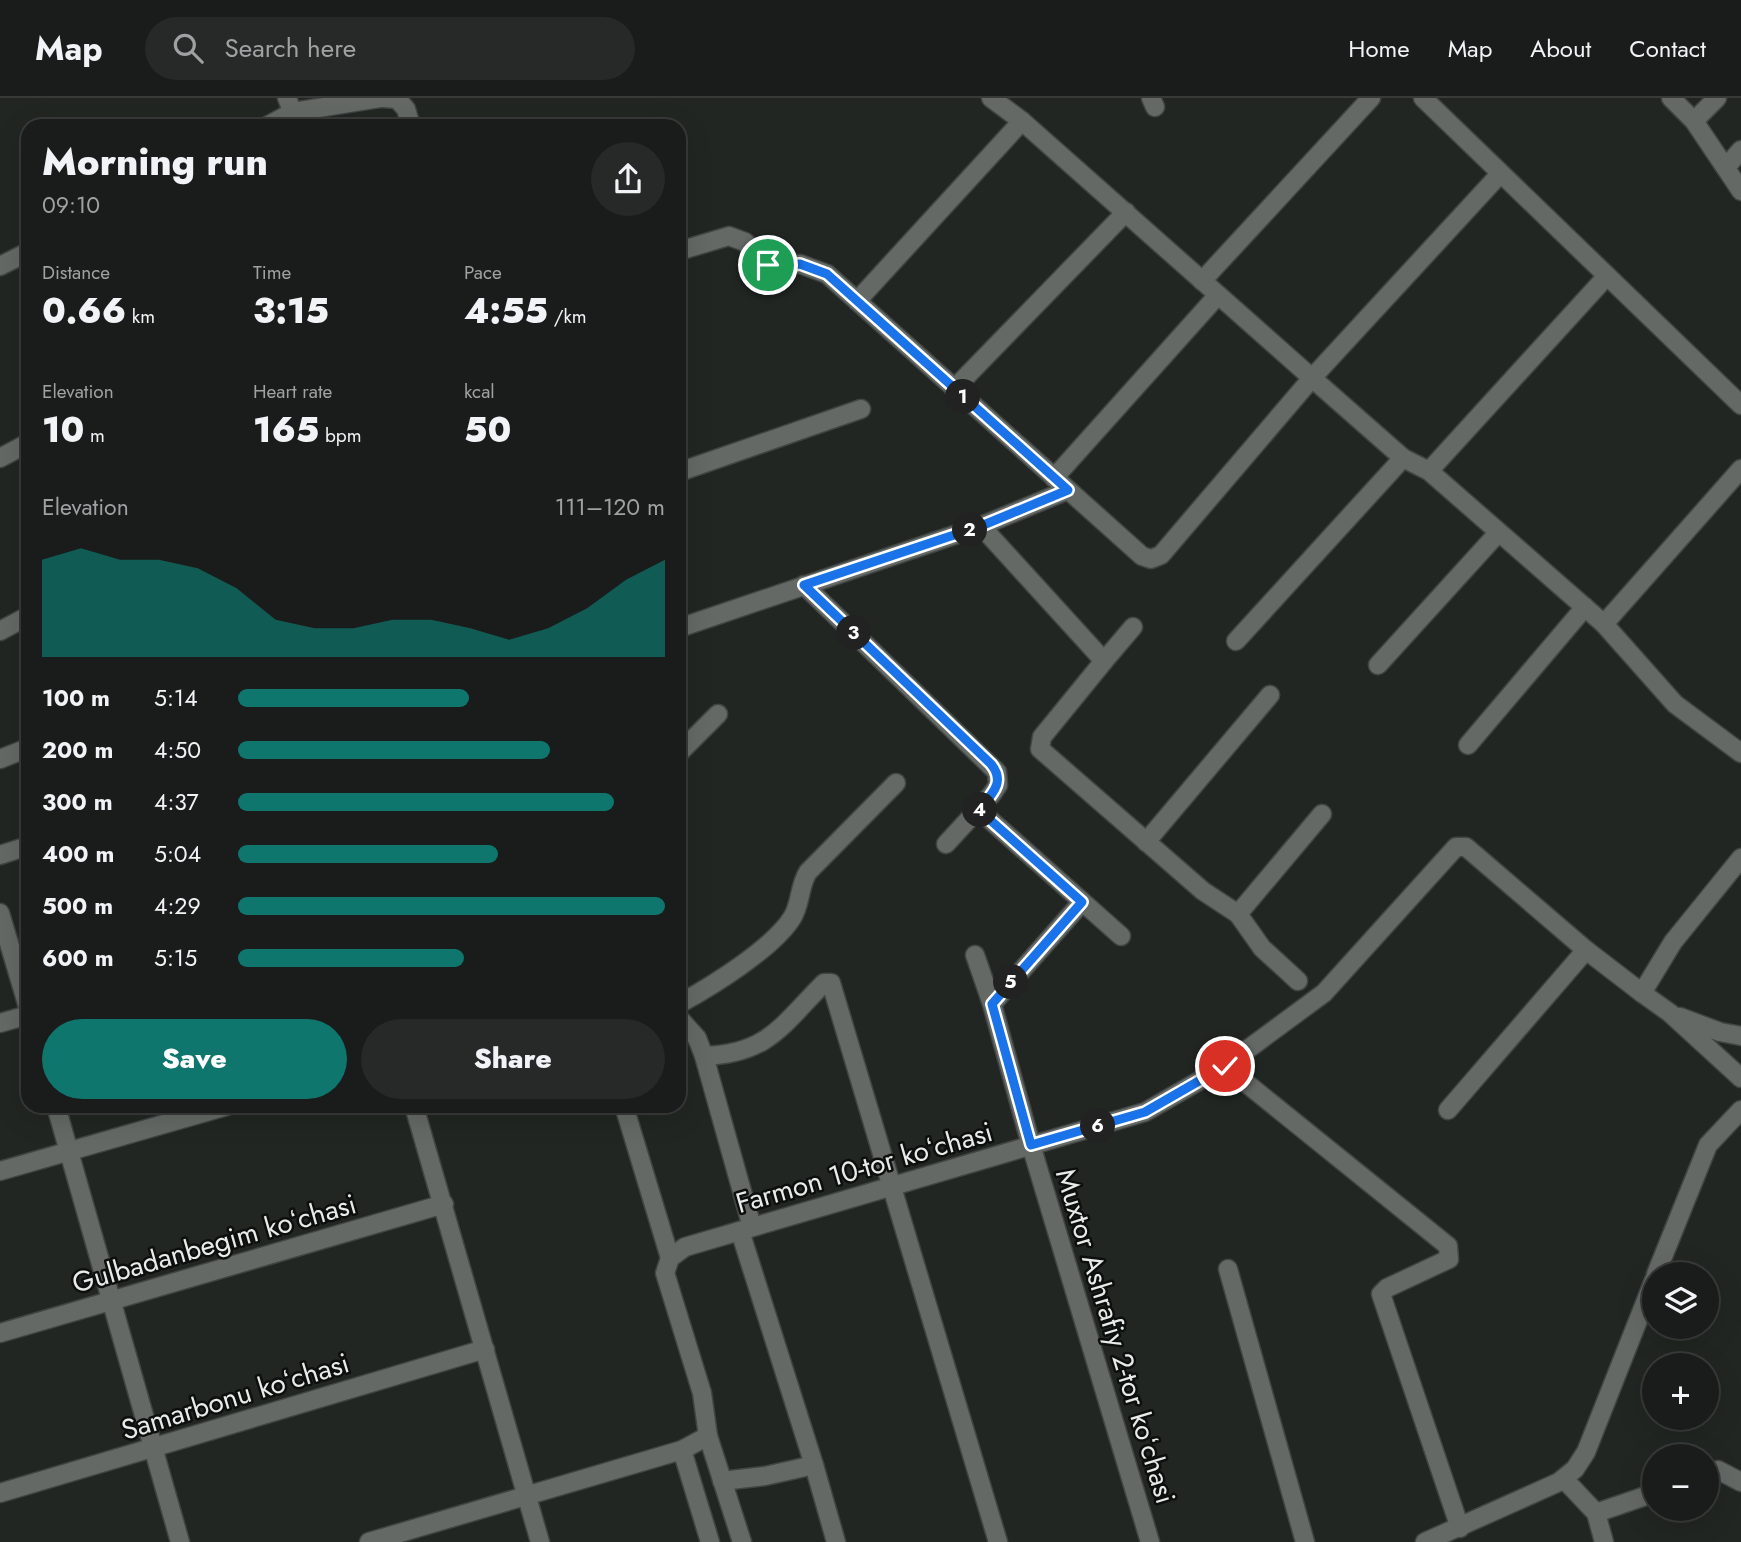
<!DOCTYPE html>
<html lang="en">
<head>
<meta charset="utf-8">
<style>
  :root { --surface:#191c1a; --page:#262927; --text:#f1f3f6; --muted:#9fa1a2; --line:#373a39; --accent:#0f766e }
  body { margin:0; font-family:Jost,sans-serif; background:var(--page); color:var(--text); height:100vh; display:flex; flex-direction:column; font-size:26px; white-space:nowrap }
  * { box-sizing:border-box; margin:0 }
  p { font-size:23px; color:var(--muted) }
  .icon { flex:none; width:38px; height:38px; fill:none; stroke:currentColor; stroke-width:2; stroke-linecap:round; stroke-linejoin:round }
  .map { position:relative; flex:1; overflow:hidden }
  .drawer { position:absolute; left:21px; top:21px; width:665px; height:994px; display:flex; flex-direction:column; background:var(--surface); border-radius:21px; box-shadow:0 7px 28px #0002,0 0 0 2px var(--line) }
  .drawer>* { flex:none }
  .tools { position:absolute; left:1642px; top:1164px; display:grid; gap:14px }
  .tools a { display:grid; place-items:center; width:77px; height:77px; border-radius:50%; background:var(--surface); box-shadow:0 7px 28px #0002,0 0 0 2px var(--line); font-size:35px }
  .pin { position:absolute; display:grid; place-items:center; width:60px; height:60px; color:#fff; margin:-30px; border:4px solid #fff; border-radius:50%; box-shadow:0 2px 7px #0007 }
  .km { position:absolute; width:35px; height:35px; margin:-18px; border-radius:50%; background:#222; color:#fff; font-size:19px; line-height:35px; text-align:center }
  .round { display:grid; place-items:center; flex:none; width:74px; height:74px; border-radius:37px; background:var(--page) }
  .summary { display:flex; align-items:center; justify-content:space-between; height:119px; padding:0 21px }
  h1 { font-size:38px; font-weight:800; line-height:52px }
  .figures { display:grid; grid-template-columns:repeat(3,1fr); gap:10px; height:119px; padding:7px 21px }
  .figures div { display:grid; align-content:center }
  .figures b { font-size:35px; font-weight:800 }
  .figures small { font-size:19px; font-weight:400 }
  .figures p { font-size:19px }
  .chart { height:196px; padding:14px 21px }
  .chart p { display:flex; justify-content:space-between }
  .chart svg { width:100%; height:126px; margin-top:7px; fill:var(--accent); opacity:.7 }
  .cta { display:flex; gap:14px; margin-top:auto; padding:14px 21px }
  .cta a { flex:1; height:80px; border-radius:42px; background:var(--accent); color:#fff; font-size:28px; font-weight:800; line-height:80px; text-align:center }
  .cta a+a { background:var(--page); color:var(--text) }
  ul { padding:0 21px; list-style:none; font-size:23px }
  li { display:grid; grid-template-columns:112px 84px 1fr; align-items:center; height:52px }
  li i { height:18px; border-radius:9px; background:var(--accent) }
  header { display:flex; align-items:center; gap:42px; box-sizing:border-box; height:98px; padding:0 35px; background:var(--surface); border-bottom:2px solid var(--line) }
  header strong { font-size:33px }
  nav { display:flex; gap:38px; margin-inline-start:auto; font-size:24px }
  .search { width:490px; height:63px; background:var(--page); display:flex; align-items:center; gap:18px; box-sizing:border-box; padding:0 24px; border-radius:38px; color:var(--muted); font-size:26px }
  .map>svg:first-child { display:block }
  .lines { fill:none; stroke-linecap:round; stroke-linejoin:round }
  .minor-casing { stroke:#404442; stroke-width:21 }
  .minor { stroke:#646966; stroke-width:18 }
  .route-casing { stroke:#fff; stroke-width:14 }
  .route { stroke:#1a73e8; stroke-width:9 }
  .labels { text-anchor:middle; stroke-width:5; stroke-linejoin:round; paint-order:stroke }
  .street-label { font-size:28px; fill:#e7ebe9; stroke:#0c0f0d }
</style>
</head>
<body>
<header>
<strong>Map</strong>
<div class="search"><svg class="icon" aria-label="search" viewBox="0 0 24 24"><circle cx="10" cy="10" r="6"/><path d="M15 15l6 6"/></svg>Search here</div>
<nav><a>Home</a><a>Map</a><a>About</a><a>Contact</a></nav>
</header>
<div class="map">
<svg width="1741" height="1444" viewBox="0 0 1741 1444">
  <rect width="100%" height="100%" fill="#212623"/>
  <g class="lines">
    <defs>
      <g id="minor">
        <polyline points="287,0 298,28"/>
        <polyline points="383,0 397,1 406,11 411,28"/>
        <polyline points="1151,0 1155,9"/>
        <polyline points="1423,0 1741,307"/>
        <polyline points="1671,0 1694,23 1741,93"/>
        <polyline points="1694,23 1717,0"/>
        <polyline points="267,28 293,14 380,0"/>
        <polyline points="1727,68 1741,52"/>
        <polyline points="1500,76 1312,280 1403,360 1429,373 1604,526 1675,606 1741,655"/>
        <polyline points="679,153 729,138 745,144 768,167 800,166 827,176 1142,458 1151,461 1161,457 1312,280 1022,23 991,0"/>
        <polyline points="0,168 28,154"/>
        <polyline points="1202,183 1371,0"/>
        <polyline points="857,203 1022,23"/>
        <polyline points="954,291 1126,114"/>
        <polyline points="0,360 28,345"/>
        <polyline points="1429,373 1606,179"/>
        <polyline points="679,374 861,311"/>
        <polyline points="1054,380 1218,197"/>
        <polyline points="981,428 1104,563 1133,529"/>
        <polyline points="804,487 997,674 998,687 992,696 946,746"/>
        <polyline points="1604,526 1741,371"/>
        <polyline points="679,530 981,428 1068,392"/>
        <polyline points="0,533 28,518"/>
        <polyline points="1236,543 1403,360"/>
        <polyline points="1104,563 1042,639 1040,651 1203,793 1238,816 1322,716"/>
        <polyline points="1378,567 1498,435"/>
        <polyline points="1468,647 1585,509"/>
        <polyline points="679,655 718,616"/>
        <polyline points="0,661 28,650"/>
        <polyline points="979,712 1121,838"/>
        <polyline points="1146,744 1270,597"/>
        <polyline points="0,757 28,748"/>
        <polyline points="0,815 28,909"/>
        <polyline points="1238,816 1262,850 1298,883"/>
        <polyline points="975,857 992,906 1031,1047 1150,1444"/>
        <polyline points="1642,895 1670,915 1741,980"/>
        <path d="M679 906C712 888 772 851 792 820 801 806 799 788 808 774L896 685"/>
        <polyline points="992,906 1082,804"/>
        <polyline points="1680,919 1720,934 1741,938"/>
        <polyline points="679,920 697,940 704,958 752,1129"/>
        <polyline points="0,925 28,917"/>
        <path d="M704 958C768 956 782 927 824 885H831L998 1444"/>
        <polyline points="1225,968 1448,1148 1449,1161 1387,1190 1381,1196 1460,1430"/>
        <polyline points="56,1008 180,1444"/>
        <polyline points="414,1008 540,1444"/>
        <polyline points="624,1008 670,1160"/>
        <polyline points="1448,1012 1586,852"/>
        <polyline points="0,1073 227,1008"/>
        <polyline points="740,1133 814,1367 836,1444"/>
        <polyline points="1228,1171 1305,1444"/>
        <polyline points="1656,1176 1708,1047 1741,1012"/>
        <polyline points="0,1235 444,1106"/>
        <polyline points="682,1352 710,1444"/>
        <polyline points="1706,1377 1718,1372 1741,1384"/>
        <polyline points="1564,1381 1596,1415 1604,1444"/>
        <polyline points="722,1383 765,1378 814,1367"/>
        <polyline points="0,1395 485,1251"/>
        <polyline points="1596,1415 1654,1395"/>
        <polyline points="369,1444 682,1352 708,1338"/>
        <polyline points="742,1444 708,1338 702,1295 665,1175 670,1160 685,1149 1145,1014 1225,968 1324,895 1456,749 1466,749 1586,852 1642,895 1673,844 1741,760"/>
        <polyline points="1425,1444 1559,1384 1575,1371 1586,1354 1654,1182"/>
      </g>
    </defs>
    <!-- minor casing -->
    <use href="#minor" class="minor-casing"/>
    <!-- minor -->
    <use href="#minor" class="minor"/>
  </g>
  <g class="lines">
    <defs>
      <path id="route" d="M768 167 800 166 827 176 1068 392 981 428 804 487 991 666C1006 684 992 696 979 712L1082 804 992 906 1031 1047 1145 1014 1225 968"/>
    </defs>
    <!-- route casing -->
    <use href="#route" class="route-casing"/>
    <!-- route -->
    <use href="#route" class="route"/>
  </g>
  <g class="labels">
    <!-- street labels -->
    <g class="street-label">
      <text transform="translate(864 1069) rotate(-16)" y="10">Farmon 10-tor koʻchasi</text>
      <text transform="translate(214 1145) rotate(-16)" y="10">Gulbadanbegim koʻchasi</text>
      <text transform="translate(1116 1238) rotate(73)" y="10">Muxtor Ashrafiy 2-tor koʻchasi</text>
      <text transform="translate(235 1298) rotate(-17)" y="10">Samarbonu koʻchasi</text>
    </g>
  </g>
</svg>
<div class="tools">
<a><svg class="icon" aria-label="layers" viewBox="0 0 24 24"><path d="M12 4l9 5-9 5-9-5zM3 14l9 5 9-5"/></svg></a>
<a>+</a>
<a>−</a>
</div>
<div class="pin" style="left:768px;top:167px;background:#1e9e55"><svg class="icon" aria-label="arrive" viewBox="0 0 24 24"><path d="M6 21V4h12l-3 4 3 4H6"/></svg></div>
<div class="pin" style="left:1225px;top:968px;background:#d93025"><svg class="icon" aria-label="check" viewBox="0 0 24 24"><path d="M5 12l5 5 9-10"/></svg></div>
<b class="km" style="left:963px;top:299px">1</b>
<b class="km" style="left:970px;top:432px">2</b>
<b class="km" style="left:854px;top:535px">3</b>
<b class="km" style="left:980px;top:712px">4</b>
<b class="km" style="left:1011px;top:884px">5</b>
<b class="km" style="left:1098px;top:1028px">6</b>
<section class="drawer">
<div class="summary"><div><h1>Morning run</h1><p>09:10</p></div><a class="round"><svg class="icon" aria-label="share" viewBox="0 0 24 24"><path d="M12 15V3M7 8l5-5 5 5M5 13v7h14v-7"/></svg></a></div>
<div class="figures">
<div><p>Distance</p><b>0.66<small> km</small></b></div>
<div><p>Time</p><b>3:15</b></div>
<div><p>Pace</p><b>4:55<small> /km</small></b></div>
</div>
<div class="figures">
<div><p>Elevation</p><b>10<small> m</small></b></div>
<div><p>Heart rate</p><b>165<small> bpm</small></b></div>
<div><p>kcal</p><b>50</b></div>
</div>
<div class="chart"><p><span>Elevation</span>111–120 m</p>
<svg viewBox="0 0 160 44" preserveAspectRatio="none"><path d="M0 44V10L10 6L20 10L30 10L40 13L50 20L60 31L70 34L80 34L90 31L100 31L110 34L120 38L130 34L140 27L150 17L160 10V44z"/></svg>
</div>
<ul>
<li><b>100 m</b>5:14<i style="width:54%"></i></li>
<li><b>200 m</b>4:50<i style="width:73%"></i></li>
<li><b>300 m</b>4:37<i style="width:88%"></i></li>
<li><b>400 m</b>5:04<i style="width:61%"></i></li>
<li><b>500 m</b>4:29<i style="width:100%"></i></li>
<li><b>600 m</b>5:15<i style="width:53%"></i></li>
</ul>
<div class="cta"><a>Save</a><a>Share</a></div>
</section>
</div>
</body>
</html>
